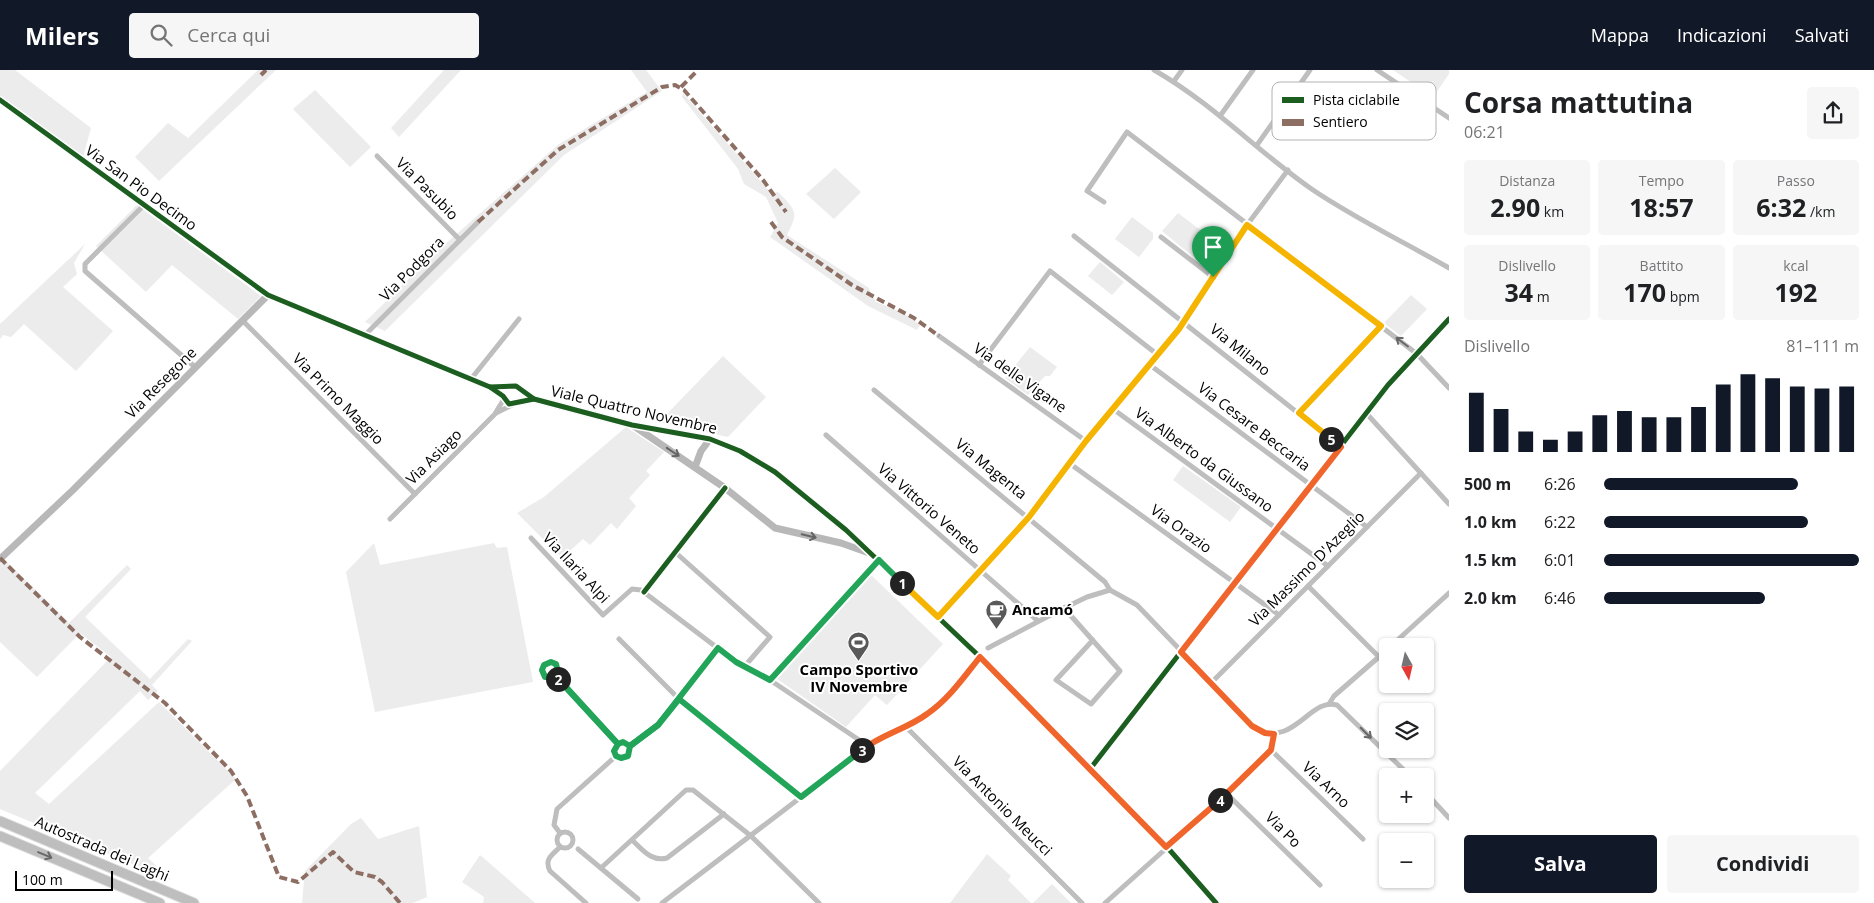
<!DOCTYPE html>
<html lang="it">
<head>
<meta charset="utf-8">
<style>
  :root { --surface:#fff; --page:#f6f6f6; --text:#202124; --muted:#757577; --accent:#111827 }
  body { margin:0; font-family:"Open Sans",sans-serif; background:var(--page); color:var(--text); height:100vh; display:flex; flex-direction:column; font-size:19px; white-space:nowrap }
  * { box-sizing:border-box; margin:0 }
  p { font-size:16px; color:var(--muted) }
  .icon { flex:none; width:28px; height:28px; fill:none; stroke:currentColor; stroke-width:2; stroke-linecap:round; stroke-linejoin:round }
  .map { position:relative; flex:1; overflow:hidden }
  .sheet { display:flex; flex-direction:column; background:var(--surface); width:425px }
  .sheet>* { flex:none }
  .needle { width:32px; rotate:172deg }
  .controls { position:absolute; left:1379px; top:568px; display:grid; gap:10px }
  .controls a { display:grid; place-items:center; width:55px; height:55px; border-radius:5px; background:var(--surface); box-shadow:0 1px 4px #0004; font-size:25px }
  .scale { position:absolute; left:15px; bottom:12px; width:98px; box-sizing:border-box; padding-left:5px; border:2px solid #000; border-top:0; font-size:14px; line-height:18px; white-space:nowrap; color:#000; -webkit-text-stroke:4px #fff; paint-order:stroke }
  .pin { position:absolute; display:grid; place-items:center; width:42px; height:42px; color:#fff; margin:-51px -21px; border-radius:50% 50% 50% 0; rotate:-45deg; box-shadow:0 0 5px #0007 }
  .pin .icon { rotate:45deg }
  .km { position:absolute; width:25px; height:25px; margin:-12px; border-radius:50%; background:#222; color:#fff; font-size:14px; line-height:25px; text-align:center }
  .round { display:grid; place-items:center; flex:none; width:52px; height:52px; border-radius:5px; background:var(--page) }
  .headline { display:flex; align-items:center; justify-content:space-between; height:85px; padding:0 15px }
  h1 { font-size:28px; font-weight:700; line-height:38px }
  .metrics { display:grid; grid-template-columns:repeat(3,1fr); gap:8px; height:85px; padding:5px 15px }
  .metrics div { display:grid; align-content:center; border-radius:5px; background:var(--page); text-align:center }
  .metrics b { font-size:25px; font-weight:700 }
  .metrics small { font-size:14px; font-weight:400 }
  .metrics p { font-size:14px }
  .chart { height:140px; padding:10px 15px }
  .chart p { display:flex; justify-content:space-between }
  .chart svg { width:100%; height:90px; margin-top:5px; stroke:var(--accent); stroke-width:6 }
  .cta { display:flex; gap:10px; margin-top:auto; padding:10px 15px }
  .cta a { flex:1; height:58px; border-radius:5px; background:var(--accent); color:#fff; font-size:20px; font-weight:700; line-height:58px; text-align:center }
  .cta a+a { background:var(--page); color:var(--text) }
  ul { padding:0 15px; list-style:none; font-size:16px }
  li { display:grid; grid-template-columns:80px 60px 1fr; align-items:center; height:38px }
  li i { height:12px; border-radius:6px; background:var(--accent) }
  header { display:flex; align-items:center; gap:30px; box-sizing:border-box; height:70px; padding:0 25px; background:var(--accent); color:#fff }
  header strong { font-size:24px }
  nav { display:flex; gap:28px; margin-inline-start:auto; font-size:18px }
  .search { width:350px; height:45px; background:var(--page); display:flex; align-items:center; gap:12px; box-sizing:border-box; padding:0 18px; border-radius:5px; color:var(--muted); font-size:19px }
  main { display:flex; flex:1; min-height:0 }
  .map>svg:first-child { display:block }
  .green { fill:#ececec }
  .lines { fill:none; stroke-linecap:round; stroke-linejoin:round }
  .highway-casing { stroke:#dbdbdb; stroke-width:11 }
  .street { stroke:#bebebe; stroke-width:5 }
  .secondary { stroke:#b8b8b8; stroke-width:7 }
  .highway { stroke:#bebebe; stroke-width:9 }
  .quiet { stroke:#8d6e63; stroke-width:4; stroke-dasharray:8 4; stroke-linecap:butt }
  .cycleway-casing { stroke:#fff; stroke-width:8 }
  .cycleway { stroke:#1b5e20; stroke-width:5 }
  .oneway { stroke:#686868 }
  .oneway2 { stroke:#656565 }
  .split-1-casing { stroke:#fff; stroke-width:10 }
  .split-2-casing { stroke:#fff; stroke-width:10 }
  .split-3-casing { stroke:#fff; stroke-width:10 }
  .split-4-casing { stroke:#fff; stroke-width:10 }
  .split-5-casing { stroke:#fff; stroke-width:10 }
  .split-6-casing { stroke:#fff; stroke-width:10 }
  .split-1 { stroke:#f5b400; stroke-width:6 }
  .split-2 { stroke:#22a559; stroke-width:6 }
  .split-3 { stroke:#22a559; stroke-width:6 }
  .split-4 { stroke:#f0652b; stroke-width:6 }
  .split-5 { stroke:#f0652b; stroke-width:6 }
  .split-6 { stroke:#f5b400; stroke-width:6 }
  .labels { text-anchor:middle; stroke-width:4; stroke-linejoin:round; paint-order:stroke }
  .street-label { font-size:15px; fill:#000; stroke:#fff }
  .poi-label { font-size:15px; font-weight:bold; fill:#000; stroke:#fff; text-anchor:start }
  .key { fill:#fff; stroke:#b2b2b2; stroke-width:1 }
  .key-label { font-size:14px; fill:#000 }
</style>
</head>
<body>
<header>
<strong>Milers</strong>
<div class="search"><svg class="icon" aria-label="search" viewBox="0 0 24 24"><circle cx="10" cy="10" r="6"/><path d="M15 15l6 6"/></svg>Cerca qui</div>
<nav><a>Mappa</a><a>Indicazioni</a><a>Salvati</a></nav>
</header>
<main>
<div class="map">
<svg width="1449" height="833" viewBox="0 0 1449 833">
  <rect width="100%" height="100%" fill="#fff"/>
  <!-- green -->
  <g class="green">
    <polygon points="0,0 15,0 91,58 83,87 0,28"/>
    <polygon points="258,0 276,0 159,111 135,87 168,53 188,68"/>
    <polygon points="444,0 461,0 399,67 391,58"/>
    <polygon points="631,0 646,0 662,21 564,85 385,261 365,252 434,184 559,74 647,22"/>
    <polygon points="1393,0 1449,0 1449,4 1433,27"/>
    <polygon points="315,20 371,77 350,97 293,39"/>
    <path d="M683 23 771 123 778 122C796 140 799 142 787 165L869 218 876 232 902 242 920 255 917 260 868 236 770 167 778 153 766 127 744 114 738 99 682 27Z"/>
    <polygon points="835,98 861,122 834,149 806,124"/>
    <polygon points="137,135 261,226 238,249 172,195 146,222 96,176"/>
    <polygon points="1178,143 1224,178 1211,198 1207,198 1162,161"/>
    <polygon points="1132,147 1153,163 1153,169 1139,187 1115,169"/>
    <polygon points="85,174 74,193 77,204 63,217 113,261 76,301 24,254 11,267 3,265 0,269 0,254"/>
    <polygon points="1100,192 1124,212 1112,225 1088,206"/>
    <polygon points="1411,225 1427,239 1401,266 1384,253"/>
    <polygon points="1030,277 1057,297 1050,306 1045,306 1028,325 1005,308"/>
    <polygon points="723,286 766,327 728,367 659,352"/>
    <polygon points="626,357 664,382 646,401 650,405 629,428 636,436 617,459 611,453 590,475 583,469 562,488 517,443 544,427"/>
    <polygon points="1183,396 1241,437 1230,452 1173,410"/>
    <polygon points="374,473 380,495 494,473 497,478 507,477 533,612 375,642 346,502"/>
    <polygon points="5,490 69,553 127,495 131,499 85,547 150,609 188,569 192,571 152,615 158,621 148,630 140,621 35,723 49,734 159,632 236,709 148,788 171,810 0,739 0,701 111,587 80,563 37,607 0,572 0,494"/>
    <polygon points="871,505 943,574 887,635 875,625 846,657 776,608"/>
    <polygon points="361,748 378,769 419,756 427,827 413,833 302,833 305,801 351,754"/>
    <polygon points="987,784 1011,806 1008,810 1031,833 950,833"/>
    <polygon points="480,785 486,790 535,833 483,833 484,827 462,812"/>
    <polygon points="1052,814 1071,833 1033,833"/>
  </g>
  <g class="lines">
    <defs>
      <g id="highway">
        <polyline points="0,751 194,833"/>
        <polyline points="0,766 160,833"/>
      </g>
    </defs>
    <!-- highway casing -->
    <use href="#highway" class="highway-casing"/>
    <!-- street -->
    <g class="street">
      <path d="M1154 0C1212 33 1258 82 1313 120 1356 149 1404 172 1449 198"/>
      <polyline points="1377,0 1449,48"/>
      <polyline points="1174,11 1182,0"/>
      <polyline points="1220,46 1253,0"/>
      <polyline points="1257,75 1310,0"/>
      <polyline points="377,86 460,170"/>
      <polyline points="1104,132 1087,121 1127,62 1417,284 1449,318"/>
      <polyline points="143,136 85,194 85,201 195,297"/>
      <polyline points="1074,166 1341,377"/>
      <polyline points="1161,167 1213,207"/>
      <polyline points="243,251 415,424"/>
      <polyline points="365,265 478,152"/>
      <polyline points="939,266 1086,371"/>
      <polyline points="979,295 1050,201 1158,285"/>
      <polyline points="1150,295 1367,457"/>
      <polyline points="471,309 519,249"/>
      <polyline points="874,320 1105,512 1110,520"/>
      <polyline points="1113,339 1328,496"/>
      <polyline points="496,342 504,329"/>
      <polyline points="1299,343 1381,256"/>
      <polyline points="1367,344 1449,434"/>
      <polyline points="826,365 1038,551"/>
      <polyline points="1069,393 1279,545"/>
      <polyline points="390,449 496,343 512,335"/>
      <polyline points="531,468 603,545 632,519 641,520 736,592 770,610 868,676"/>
      <polyline points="675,482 770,567 744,597"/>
      <polyline points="1308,516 1379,587"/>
      <polyline points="644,522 725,418"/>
      <polyline points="1064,538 1120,601 1091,634 1056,610 1093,570"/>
      <polyline points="938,547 1029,447 1086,371 1179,259 1247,155 1288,100"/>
      <polyline points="619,569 679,629 801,727"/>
      <polyline points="1391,576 1449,523"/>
      <path d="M988 578 1064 538 1087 527 1110 520 1137 535 1256 659C1294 678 1310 627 1337 635L1410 706"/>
      <circle cx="550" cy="600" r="8"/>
      <polyline points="556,606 618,674"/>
      <polyline points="770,610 879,490"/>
      <polyline points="1211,613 1421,403"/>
      <polyline points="1329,634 1334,626 1388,579"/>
      <polyline points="905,656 1082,833"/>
      <circle cx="622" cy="680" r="8"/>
      <polyline points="629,676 658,655 718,578"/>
      <polyline points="1271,680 1363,769"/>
      <polyline points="1425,722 1449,748"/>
      <polyline points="1227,724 1320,815"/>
      <circle cx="565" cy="770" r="8"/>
      <polyline points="560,763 554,755 557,739 616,686"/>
      <path d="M632 770C643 780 651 792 667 788L724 744"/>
      <path d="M560 777C552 785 544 789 550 801L586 833"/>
      <polyline points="578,779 638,829"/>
      <polyline points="601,798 686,720 693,720 751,766 819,833"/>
      <polyline points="662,833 868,676 926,646 937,637 980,587"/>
      <polyline points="1105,833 1227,724 1271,680 1274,664"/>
    </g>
    <!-- secondary -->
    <g class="secondary">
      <polyline points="0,30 268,225 490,317 503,326 509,334 534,329"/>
      <polyline points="490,317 516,316 534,329 632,355 710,369 740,381 775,402 846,460 980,587 1167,777 1216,833"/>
      <polyline points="634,356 725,418 775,458 841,473 869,483"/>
      <polyline points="695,397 701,381 710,369"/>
      <polyline points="0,489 73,420 268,225"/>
      <polyline points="1090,699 1388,315 1449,249"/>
    </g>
    <!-- highway -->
    <use href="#highway" class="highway"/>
    <!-- quiet -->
    <g class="quiet">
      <polyline points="261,5 266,0"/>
      <polyline points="681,17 698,0"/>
      <polyline points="478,152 558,80 662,17 675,15 684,20 763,110 786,142"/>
      <polyline points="771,152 782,167 852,215 914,248 939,266"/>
      <polyline points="0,488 80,567 165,633 231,701 247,726 279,807 298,812 333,782 354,802 375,807 382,812 400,833"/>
    </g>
    <defs>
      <g id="cycleway">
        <polyline points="0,30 268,225 490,317 503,326 509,334 534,329"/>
        <polyline points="490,317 516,316 534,329 632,355 710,369 740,381 775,402 846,460 980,587 1167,777 1216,833"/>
        <polyline points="644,522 725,418"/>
        <polyline points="1090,699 1388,315 1449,249"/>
      </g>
    </defs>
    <!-- cycleway casing -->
    <use href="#cycleway" class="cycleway-casing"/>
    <!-- cycleway -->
    <use href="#cycleway" class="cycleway"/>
  </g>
  <!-- one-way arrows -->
  <defs><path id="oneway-shaft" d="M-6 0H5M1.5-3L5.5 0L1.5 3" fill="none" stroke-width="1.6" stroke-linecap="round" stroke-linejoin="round" transform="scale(1.25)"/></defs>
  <g class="oneway">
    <use href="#oneway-shaft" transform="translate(1402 272) rotate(-143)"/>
    <use href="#oneway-shaft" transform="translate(1366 663) rotate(45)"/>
    <use href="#oneway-shaft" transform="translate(45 785) rotate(23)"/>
  </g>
  <g class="oneway2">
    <use href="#oneway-shaft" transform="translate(673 382) rotate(34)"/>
    <use href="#oneway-shaft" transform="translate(809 466) rotate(13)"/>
  </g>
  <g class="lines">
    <defs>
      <polyline id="split-1" points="902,513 938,547 1029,447 1086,371 1179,259 1213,207"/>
      <polyline id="split-2" points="558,609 618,674 623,672 630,676 658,655 718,578 736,592 770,610 879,490 902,513"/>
      <polyline id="split-3" points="558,609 556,606 545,607 542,600 544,595 551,592 556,594 558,602 556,606 618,674 614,681 616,686 621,688 628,686 630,676 658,655 679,629 801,727 862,680"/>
      <path id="split-4" d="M862 680C882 664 907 659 927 644 948 630 964 607 980 587L1166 777 1220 730"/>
      <polyline id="split-5" points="1220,730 1271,680 1274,664 1265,663 1252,656 1181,582 1341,377 1331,369"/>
      <polyline id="split-6" points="1213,207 1247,155 1381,256 1299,343 1331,369"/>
    </defs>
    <!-- split-1 casing -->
    <use href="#split-1" class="split-1-casing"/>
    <!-- split-2 casing -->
    <use href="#split-2" class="split-2-casing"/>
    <!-- split-3 casing -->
    <use href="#split-3" class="split-3-casing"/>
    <!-- split-4 casing -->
    <use href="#split-4" class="split-4-casing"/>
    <!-- split-5 casing -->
    <use href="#split-5" class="split-5-casing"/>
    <!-- split-6 casing -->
    <use href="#split-6" class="split-6-casing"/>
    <!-- split-1 -->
    <use href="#split-1" class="split-1"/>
    <!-- split-2 -->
    <use href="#split-2" class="split-2"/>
    <!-- split-3 -->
    <use href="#split-3" class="split-3"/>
    <!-- split-4 -->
    <use href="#split-4" class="split-4"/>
    <!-- split-5 -->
    <use href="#split-5" class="split-5"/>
    <!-- split-6 -->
    <use href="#split-6" class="split-6"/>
  </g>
  <!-- icons -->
  <defs>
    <symbol id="cafe-pin" viewBox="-11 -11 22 30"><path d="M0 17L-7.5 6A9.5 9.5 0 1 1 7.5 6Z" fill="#595959" stroke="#fff"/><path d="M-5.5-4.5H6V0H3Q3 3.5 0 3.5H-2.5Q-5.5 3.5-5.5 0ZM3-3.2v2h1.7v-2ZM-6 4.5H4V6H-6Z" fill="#fff"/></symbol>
    <symbol id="stadium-pin" viewBox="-11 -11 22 30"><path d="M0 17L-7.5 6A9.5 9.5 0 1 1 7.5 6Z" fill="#595959" stroke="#fff"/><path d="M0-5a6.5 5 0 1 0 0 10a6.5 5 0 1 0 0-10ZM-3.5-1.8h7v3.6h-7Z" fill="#fff"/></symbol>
  </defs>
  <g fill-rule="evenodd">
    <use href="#cafe-pin" x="984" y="528" width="25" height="34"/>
    <use href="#stadium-pin" x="846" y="560" width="25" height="34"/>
  </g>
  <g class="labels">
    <!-- street labels -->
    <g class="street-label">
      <text transform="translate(141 118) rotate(36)" y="5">Via San Pio Decimo</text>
      <text transform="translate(427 119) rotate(45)" y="5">Via Pasubio</text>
      <text transform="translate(412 199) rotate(-45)" y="5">Via Podgora</text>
      <text transform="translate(1240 280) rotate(39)" y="5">Via Milano</text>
      <text transform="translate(1020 308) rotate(35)" y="5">Via delle Vigane</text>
      <text transform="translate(161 313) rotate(-45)" y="5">Via Resegone</text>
      <text transform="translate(338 329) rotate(45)" y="5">Via Primo Maggio</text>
      <text transform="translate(634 340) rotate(13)" y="5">Viale Quattro Novembre</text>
      <text transform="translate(1254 357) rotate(37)" y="5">Via Cesare Beccaria</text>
      <text transform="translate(434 387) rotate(-45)" y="5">Via Asiago</text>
      <text transform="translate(1204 390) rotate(36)" y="5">Via Alberto da Giussano</text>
      <text transform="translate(991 399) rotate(39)" y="5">Via Magenta</text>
      <text transform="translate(929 439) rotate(41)" y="5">Via Vittorio Veneto</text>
      <text transform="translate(1181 459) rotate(36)" y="5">Via Orazio</text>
      <text transform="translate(576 498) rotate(47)" y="5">Via Ilaria Alpi</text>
      <text transform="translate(1307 499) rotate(-45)" y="5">Via Massimo D'Azeglio</text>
      <text transform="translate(1326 715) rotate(44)" y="5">Via Arno</text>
      <text transform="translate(1002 736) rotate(45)" y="5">Via Antonio Meucci</text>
      <text transform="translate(1283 760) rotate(45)" y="5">Via Po</text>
      <text transform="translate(102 779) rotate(23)" y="5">Autostrada dei Laghi</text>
    </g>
    <!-- poi labels -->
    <g class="poi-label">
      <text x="1012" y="545">Ancamó</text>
      <text x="859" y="605" text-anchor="middle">Campo Sportivo<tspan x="859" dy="17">IV Novembre</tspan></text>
    </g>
  </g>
  <!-- legend -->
  <rect x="1272" y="12" width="164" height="58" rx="8" class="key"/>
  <rect x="1282" y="27" width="22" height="6" fill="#1b5e20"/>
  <rect x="1282" y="49" width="22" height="7" fill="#8d6e63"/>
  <g class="key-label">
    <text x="1313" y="35">Pista ciclabile</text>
    <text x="1313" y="57">Sentiero</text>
  </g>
</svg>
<div class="controls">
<a><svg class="needle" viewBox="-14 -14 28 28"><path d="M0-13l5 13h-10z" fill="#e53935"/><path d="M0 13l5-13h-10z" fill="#757577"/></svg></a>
<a><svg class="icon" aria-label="layers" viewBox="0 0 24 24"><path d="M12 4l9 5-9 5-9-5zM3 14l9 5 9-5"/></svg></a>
<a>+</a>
<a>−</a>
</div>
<div class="scale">100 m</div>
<div class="pin" style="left:1213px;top:207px;background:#1e9e55"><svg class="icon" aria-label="arrive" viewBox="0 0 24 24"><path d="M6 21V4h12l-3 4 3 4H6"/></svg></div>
<b class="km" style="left:902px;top:513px">1</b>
<b class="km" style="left:558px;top:609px">2</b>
<b class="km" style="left:862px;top:680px">3</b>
<b class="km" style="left:1220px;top:730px">4</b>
<b class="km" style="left:1331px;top:369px">5</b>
</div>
<section class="sheet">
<div class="headline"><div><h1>Corsa mattutina</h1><p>06:21</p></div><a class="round"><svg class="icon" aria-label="share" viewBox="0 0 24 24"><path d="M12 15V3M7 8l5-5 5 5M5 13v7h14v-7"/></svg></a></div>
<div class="metrics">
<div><p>Distanza</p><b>2.90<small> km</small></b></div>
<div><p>Tempo</p><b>18:57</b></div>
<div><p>Passo</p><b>6:32<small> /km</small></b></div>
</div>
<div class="metrics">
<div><p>Dislivello</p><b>34<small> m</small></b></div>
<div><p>Battito</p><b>170<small> bpm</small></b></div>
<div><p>kcal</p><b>192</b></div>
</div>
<div class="chart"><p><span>Dislivello</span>81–111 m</p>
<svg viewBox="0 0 160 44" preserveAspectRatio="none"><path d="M5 44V15M15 44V23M25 44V34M35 44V38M45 44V34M55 44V26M65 44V24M75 44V27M85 44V27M95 44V22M105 44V11M115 44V6M125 44V8M135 44V12M145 44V13M155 44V12"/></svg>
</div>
<ul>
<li><b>500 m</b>6:26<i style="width:76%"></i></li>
<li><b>1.0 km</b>6:22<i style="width:80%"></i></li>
<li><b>1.5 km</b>6:01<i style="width:100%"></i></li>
<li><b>2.0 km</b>6:46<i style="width:63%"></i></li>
</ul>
<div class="cta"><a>Salva</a><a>Condividi</a></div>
</section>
</main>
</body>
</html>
